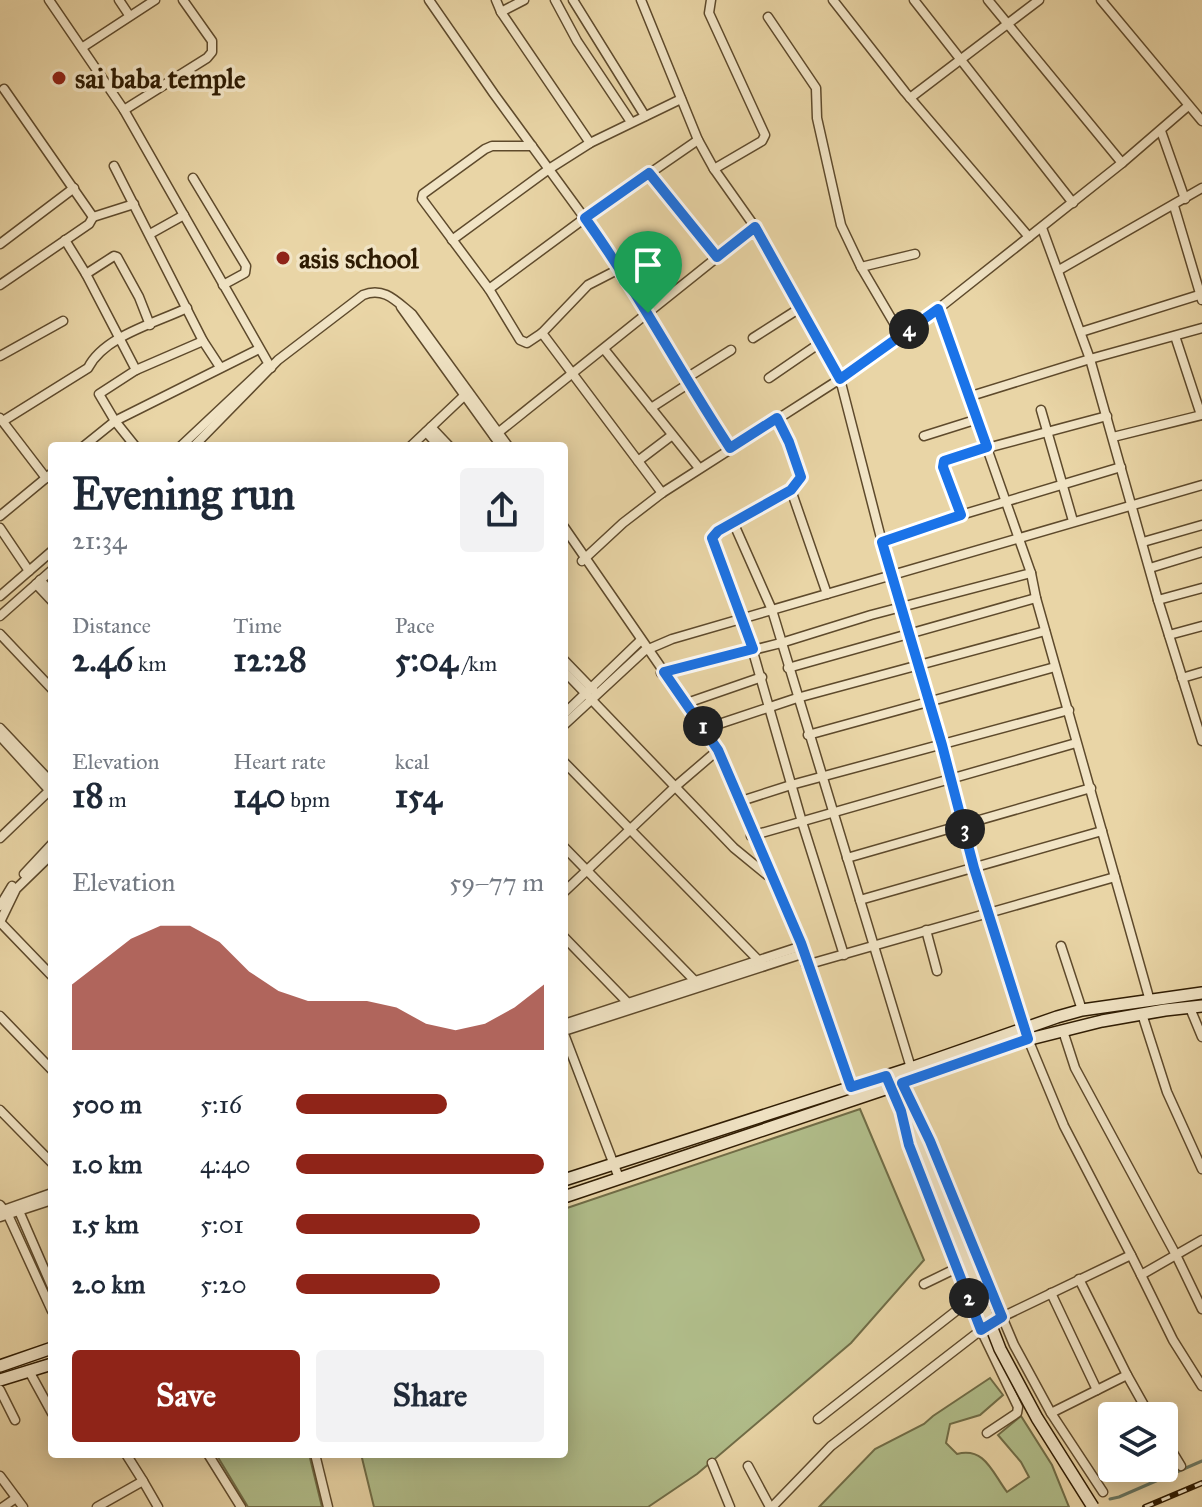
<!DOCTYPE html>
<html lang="en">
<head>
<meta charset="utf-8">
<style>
  :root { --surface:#fff; --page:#f2f2f3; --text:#1f2937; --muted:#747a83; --accent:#8f2418 }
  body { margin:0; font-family:"IM FELL Great Primer",serif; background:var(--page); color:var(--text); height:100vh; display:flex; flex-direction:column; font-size:30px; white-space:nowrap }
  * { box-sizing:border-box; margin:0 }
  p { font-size:26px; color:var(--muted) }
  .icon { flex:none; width:44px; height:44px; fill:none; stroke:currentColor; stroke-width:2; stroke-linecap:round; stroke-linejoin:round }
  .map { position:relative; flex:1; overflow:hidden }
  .side { position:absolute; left:48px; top:442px; width:520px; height:1016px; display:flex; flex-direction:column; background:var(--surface); border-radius:8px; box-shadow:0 4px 20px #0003 }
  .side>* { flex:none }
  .fabs { position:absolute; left:1098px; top:1402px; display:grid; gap:16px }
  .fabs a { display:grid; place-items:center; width:80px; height:80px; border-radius:8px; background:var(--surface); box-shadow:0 4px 20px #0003; font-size:40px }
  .pin { position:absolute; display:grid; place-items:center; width:68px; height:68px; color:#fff; margin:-82px -34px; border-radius:50% 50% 50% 0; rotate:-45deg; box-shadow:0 0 8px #0007 }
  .pin .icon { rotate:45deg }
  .km { position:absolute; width:40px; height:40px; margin:-20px; border-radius:50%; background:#222; color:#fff; font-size:22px; line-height:40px; text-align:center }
  .round { display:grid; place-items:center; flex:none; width:84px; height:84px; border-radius:8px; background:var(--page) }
  .headline { display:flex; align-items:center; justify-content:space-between; height:136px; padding:0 24px }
  h1 { font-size:44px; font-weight:800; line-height:60px }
  .stats { display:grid; grid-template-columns:repeat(3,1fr); gap:12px; height:136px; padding:8px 24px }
  .stats div { display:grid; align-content:center }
  .stats b { font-size:34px; font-weight:800 }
  .stats small { font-size:22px; font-weight:400 }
  .stats p { font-size:22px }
  .chart { height:224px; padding:16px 24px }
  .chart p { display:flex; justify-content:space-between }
  .chart svg { width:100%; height:144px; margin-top:8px; fill:var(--accent); opacity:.7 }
  .primary-button { display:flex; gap:16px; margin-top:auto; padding:16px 24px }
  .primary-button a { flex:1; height:92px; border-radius:8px; background:var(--accent); color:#fff; font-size:32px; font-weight:800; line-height:92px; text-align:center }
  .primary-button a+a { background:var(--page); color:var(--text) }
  ul { padding:0 24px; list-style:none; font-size:26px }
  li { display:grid; grid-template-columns:128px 96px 1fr; align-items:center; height:60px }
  li i { height:20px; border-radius:10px; background:var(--accent) }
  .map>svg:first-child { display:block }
  .green { fill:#b1be8b; stroke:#706d47; stroke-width:2 }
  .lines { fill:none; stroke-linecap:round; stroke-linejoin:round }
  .stream { stroke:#6d7a65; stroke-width:3 }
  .street-casing { stroke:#5e4a2c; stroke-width:11 }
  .secondary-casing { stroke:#2f1c03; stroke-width:14 }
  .street { stroke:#f1e4c5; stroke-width:8 }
  .secondary { stroke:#f1e4c5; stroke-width:11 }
  .rail-casing { stroke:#2f1c03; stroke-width:6 }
  .rail { stroke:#f1e4c5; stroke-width:3; stroke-dasharray:9; stroke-linecap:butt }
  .secondary-bridge-casing { stroke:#2f1c03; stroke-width:14; stroke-linecap:butt }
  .secondary-bridge { stroke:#f1e4c5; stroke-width:11 }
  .route-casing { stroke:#fff; stroke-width:16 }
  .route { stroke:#1a73e8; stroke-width:10 }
  .poi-dot { fill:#8f2418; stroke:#f1e4c5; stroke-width:3 }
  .labels { text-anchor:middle; stroke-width:7; stroke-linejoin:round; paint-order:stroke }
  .poi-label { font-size:28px; font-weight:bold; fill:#2f1c03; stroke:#f1e4c5; text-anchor:start }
</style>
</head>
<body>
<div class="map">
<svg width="1202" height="1507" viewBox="0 0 1202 1507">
  <rect width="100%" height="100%" fill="#e9d5a6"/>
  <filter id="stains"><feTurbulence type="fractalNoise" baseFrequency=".0025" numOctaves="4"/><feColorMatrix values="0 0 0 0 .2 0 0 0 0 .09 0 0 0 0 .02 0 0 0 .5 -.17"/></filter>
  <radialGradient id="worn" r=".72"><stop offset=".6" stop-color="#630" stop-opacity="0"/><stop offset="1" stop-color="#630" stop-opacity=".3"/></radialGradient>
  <!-- green -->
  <g class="green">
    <polygon points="860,1109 924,1260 851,1343 697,1474 648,1507 374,1507 361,1454 564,1454 564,1209"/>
    <path d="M990 1378 1003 1395 980 1415 950 1424 946 1443 957 1454C985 1447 992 1472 1007 1492L1029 1477 1021 1462 998 1435 1021 1416 1052 1465 1069 1507H819L875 1449 924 1424 933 1416Z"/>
    <polygon points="216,1454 309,1454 322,1507 248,1507"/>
  </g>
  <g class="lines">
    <!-- stream -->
    <polyline class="stream" points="1110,1499 1119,1497 1202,1461"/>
    <defs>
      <g id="street">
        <polyline points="49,0 124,110 271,368"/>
        <polyline points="119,0 129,15"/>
        <polyline points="429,0 494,94 621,268 685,379 730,448"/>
        <polyline points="496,0 501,12 524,0"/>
        <polyline points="555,0 577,41 631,122"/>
        <polyline points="573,0 645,116"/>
        <polyline points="641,0 698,140 714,169 755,227 840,379 882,542 942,745 974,868 1028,1039 1064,1126 1131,1255"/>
        <polyline points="711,0 709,13 765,135 762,141 714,169"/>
        <polyline points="833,0 905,92 1029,237"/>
        <polyline points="914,0 1073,203"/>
        <polyline points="988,0 1122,163"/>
        <polyline points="1101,0 1202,121"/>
        <polyline points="501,12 590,143"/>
        <polyline points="768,17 816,88 817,118 841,225 861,267 901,335"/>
        <polyline points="83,47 155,0"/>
        <polyline points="910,98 1039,0"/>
        <polyline points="124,110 207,58 212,52 212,41 183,0"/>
        <polyline points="1161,131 1185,199"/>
        <polyline points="532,146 492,146 485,149 423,194 422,199 489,289 520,340 527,343 542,333 588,285 621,268"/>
        <polyline points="114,166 203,341 220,367"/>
        <polyline points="649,173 717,257"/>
        <polyline points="193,178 246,266 245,273 223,285"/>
        <polyline points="1174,206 1202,300"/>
        <polyline points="93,217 134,204"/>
        <polyline points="1042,228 1090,359 1158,600 1202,741"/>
        <polyline points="150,234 184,215"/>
        <polyline points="65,240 86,274 136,370"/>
        <polyline points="452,240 549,169 590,143 681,99"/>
        <polyline points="0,244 74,188"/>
        <polyline points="861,267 915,254"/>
        <polyline points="1059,270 1202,188"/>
        <polyline points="86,274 114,256 117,257 139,297 150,325"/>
        <polyline points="0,285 89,224 93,217 4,89"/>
        <polyline points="489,289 585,218 698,140"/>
        <polyline points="401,307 501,446"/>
        <polyline points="1081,332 1202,294"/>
        <polyline points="542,333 662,493"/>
        <polyline points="1175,336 1201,415"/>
        <polyline points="753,338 800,308"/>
        <polyline points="604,349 699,468"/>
        <polyline points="0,356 63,321"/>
        <polyline points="769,378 820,343"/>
        <polyline points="685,379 731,350"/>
        <polyline points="971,396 1090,359 1202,328"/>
        <polyline points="651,408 688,384"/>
        <polyline points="1041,410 1073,521"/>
        <polyline points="0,418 46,478"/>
        <path d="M777 418 789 442 801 477C794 495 751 512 733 522L772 610 911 1068"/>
        <path d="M3 421 88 368C104 336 156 323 187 308"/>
        <polyline points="431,427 449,446"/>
        <polyline points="426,432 439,446"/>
        <polyline points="494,436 755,227"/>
        <polyline points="924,436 978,419"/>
        <polyline points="1113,437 1202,415"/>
        <polyline points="84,446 115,421 259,349"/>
        <polyline points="135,446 115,421 99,394 136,370 203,341"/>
        <polyline points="181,446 265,367"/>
        <path d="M194 446 278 360 363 295C384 286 397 302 412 314L508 446"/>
        <polyline points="411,446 466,394"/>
        <polyline points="638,461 671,436"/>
        <polyline points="791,490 827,594"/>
        <polyline points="961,515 943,467 946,459 1107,416"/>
        <polyline points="0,516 52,473"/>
        <polyline points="733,522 718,531 712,538 712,544 743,617 802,822 844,955"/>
        <polyline points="564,527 718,750 801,943 851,1087"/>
        <polyline points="0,528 29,571"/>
        <polyline points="882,542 961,515 1121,467"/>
        <polyline points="1143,542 1202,525"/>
        <polyline points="582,561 623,523 662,493 840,379 938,309"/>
        <polyline points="1150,568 1202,552"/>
        <polyline points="40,580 52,593"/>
        <polyline points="36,584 52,601"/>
        <polyline points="0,596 52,551"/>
        <polyline points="1158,600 1202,588"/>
        <polyline points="0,616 52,570"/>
        <polyline points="0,634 52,689"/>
        <polyline points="1169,635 1202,626"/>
        <polyline points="564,660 594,691"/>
        <polyline points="788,668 1036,598"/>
        <polyline points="564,671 734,848 767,875"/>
        <polyline points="661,673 781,643 871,615 1031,573"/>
        <polyline points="1182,678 1202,672"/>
        <polyline points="684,704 762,677"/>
        <polyline points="564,714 641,640"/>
        <polyline points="564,725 644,651 672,639 1202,485"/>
        <polyline points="0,728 52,783"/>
        <polyline points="704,729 797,698 1045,631"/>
        <polyline points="808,735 1055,667"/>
        <polyline points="0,736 50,791"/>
        <polyline points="564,762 764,966"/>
        <polyline points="738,802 791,785 1069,710"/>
        <polyline points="751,836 1076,743"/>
        <polyline points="0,838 51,789"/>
        <polyline points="564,847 695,981"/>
        <polyline points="847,858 1091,788"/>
        <polyline points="24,874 52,844"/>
        <polyline points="564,892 676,786 718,750"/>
        <polyline points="860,900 1102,831"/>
        <polyline points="0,906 12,886"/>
        <polyline points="0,922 16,889 52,854"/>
        <polyline points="0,922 52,976"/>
        <polyline points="926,930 937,971"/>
        <polyline points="564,937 630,1005"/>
        <polyline points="1061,946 1082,1010"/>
        <polyline points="806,965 1115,877"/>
        <polyline points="1150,1001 1036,598 1031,573 938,309 1122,163 1188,106"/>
        <polyline points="1190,1008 1202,1037"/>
        <polyline points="1142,1014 1167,1092 1202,1169"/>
        <polyline points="0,1016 52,1070"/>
        <polyline points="564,1024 802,946"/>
        <polyline points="564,1031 805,953"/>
        <polyline points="1063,1031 1075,1068 1176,1255 1202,1309"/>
        <polyline points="564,1034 619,1178"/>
        <polyline points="0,1110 52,1163"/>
        <polyline points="917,1116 1014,1345 1051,1413 1103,1492"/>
        <polyline points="903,1119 909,1145 981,1330 1018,1407 1017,1413 987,1433"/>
        <polyline points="0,1205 8,1215 52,1311"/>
        <polyline points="1,1211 52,1193"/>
        <polyline points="19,1211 52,1287"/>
        <polyline points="0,1217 52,1200"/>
        <polyline points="1141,1275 1173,1340 1202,1386"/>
        <polyline points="1079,1279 1127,1375 1150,1416"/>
        <polyline points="924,1284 957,1268"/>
        <polyline points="1051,1293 1097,1390"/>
        <polyline points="29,1371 52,1413"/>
        <polyline points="0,1390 15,1420"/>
        <polyline points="1051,1413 1127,1375"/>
        <polyline points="818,1419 970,1300"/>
        <polyline points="1164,1438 1181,1466"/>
        <polyline points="208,1454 241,1507"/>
        <polyline points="315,1454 328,1507"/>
        <polyline points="712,1463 730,1507"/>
        <polyline points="748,1466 770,1507"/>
        <polyline points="0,1476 23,1507"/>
        <polyline points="143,1481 158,1507"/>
        <polyline points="3,1507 16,1498"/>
        <polyline points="97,1507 143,1481 126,1454"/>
        <polyline points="772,1507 831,1446 981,1330 1002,1317 1131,1255 1141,1275 1202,1240"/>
      </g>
      <g id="secondary">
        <polyline points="900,1077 918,1132"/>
        <polyline points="888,1081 901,1111 919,1141"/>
        <polyline points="564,1180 911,1068 1057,1017 1082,1010 1202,993"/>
        <polyline points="564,1197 891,1087 1010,1044 1102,1021 1165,1010 1202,1006"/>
        <polyline points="0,1366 52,1348"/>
        <polyline points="0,1380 52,1364"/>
      </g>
    </defs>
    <!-- street casing -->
    <use href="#street" class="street-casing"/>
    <!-- secondary casing -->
    <use href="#secondary" class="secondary-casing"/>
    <!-- street -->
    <use href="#street" class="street"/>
    <!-- secondary -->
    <use href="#secondary" class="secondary"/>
    <defs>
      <polyline id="rail" points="1145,1507 1202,1483"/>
    </defs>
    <!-- rail casing -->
    <use href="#rail" class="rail-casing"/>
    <!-- rail -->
    <use href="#rail" class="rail"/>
    <defs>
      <polyline id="secondary-bridge" points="919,1141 1000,1349 1037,1418 1093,1507"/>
    </defs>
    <!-- secondary-bridge casing -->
    <use href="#secondary-bridge" class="secondary-bridge-casing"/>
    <!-- secondary-bridge -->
    <use href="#secondary-bridge" class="secondary-bridge"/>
  </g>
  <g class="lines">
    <defs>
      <path id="route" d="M649 173 717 257 755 227 840 379 938 309 987 447 944 461 943 467 961 515 882 542 942 745 974 868 1028 1039 902 1083 930 1141 1002 1317 981 1330 909 1145 901 1111 886 1076 851 1087 801 943 718 750 664 672 753 649 712 538 718 531 791 490 801 477 789 442 777 418 730 448C680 372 638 292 585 218Z"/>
    </defs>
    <!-- route casing -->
    <use href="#route" class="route-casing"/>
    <!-- route -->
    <use href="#route" class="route"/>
  </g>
  <!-- markers -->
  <g class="poi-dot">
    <circle cx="59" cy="78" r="8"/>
    <circle cx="283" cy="258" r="8"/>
  </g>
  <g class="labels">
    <!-- poi labels -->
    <g class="poi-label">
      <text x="75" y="88">sai baba temple</text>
      <text x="299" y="268">asis school</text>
    </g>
  </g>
  <rect width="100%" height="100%" filter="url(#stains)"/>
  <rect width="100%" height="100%" fill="url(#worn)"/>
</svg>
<div class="fabs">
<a><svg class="icon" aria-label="layers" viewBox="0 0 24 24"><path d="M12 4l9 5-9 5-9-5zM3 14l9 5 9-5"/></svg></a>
</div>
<div class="pin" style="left:648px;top:313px;background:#1e9e55"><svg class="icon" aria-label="arrive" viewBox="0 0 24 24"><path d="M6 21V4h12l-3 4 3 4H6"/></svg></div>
<b class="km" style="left:703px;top:726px">1</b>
<b class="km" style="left:969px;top:1298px">2</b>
<b class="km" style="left:965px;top:829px">3</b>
<b class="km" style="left:909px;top:329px">4</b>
<section class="side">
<div class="headline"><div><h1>Evening run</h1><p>21:34</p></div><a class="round"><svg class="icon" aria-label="share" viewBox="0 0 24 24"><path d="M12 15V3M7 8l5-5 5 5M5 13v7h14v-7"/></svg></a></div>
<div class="stats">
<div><p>Distance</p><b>2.46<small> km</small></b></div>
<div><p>Time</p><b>12:28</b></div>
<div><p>Pace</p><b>5:04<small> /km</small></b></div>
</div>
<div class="stats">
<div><p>Elevation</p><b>18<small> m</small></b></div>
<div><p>Heart rate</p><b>140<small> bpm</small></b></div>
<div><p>kcal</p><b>154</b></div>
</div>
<div class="chart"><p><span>Elevation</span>59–77 m</p>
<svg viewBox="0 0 160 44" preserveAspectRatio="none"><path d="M0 44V24L10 17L20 10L30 6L40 6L50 11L60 20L70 26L80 29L90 29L100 29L110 31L120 36L130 38L140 36L150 31L160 24V44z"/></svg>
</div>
<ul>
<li><b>500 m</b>5:16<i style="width:61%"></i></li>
<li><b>1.0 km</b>4:40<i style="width:100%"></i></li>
<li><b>1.5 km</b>5:01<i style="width:74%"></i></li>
<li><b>2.0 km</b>5:20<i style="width:58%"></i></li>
</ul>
<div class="primary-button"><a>Save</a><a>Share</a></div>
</section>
</div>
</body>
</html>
